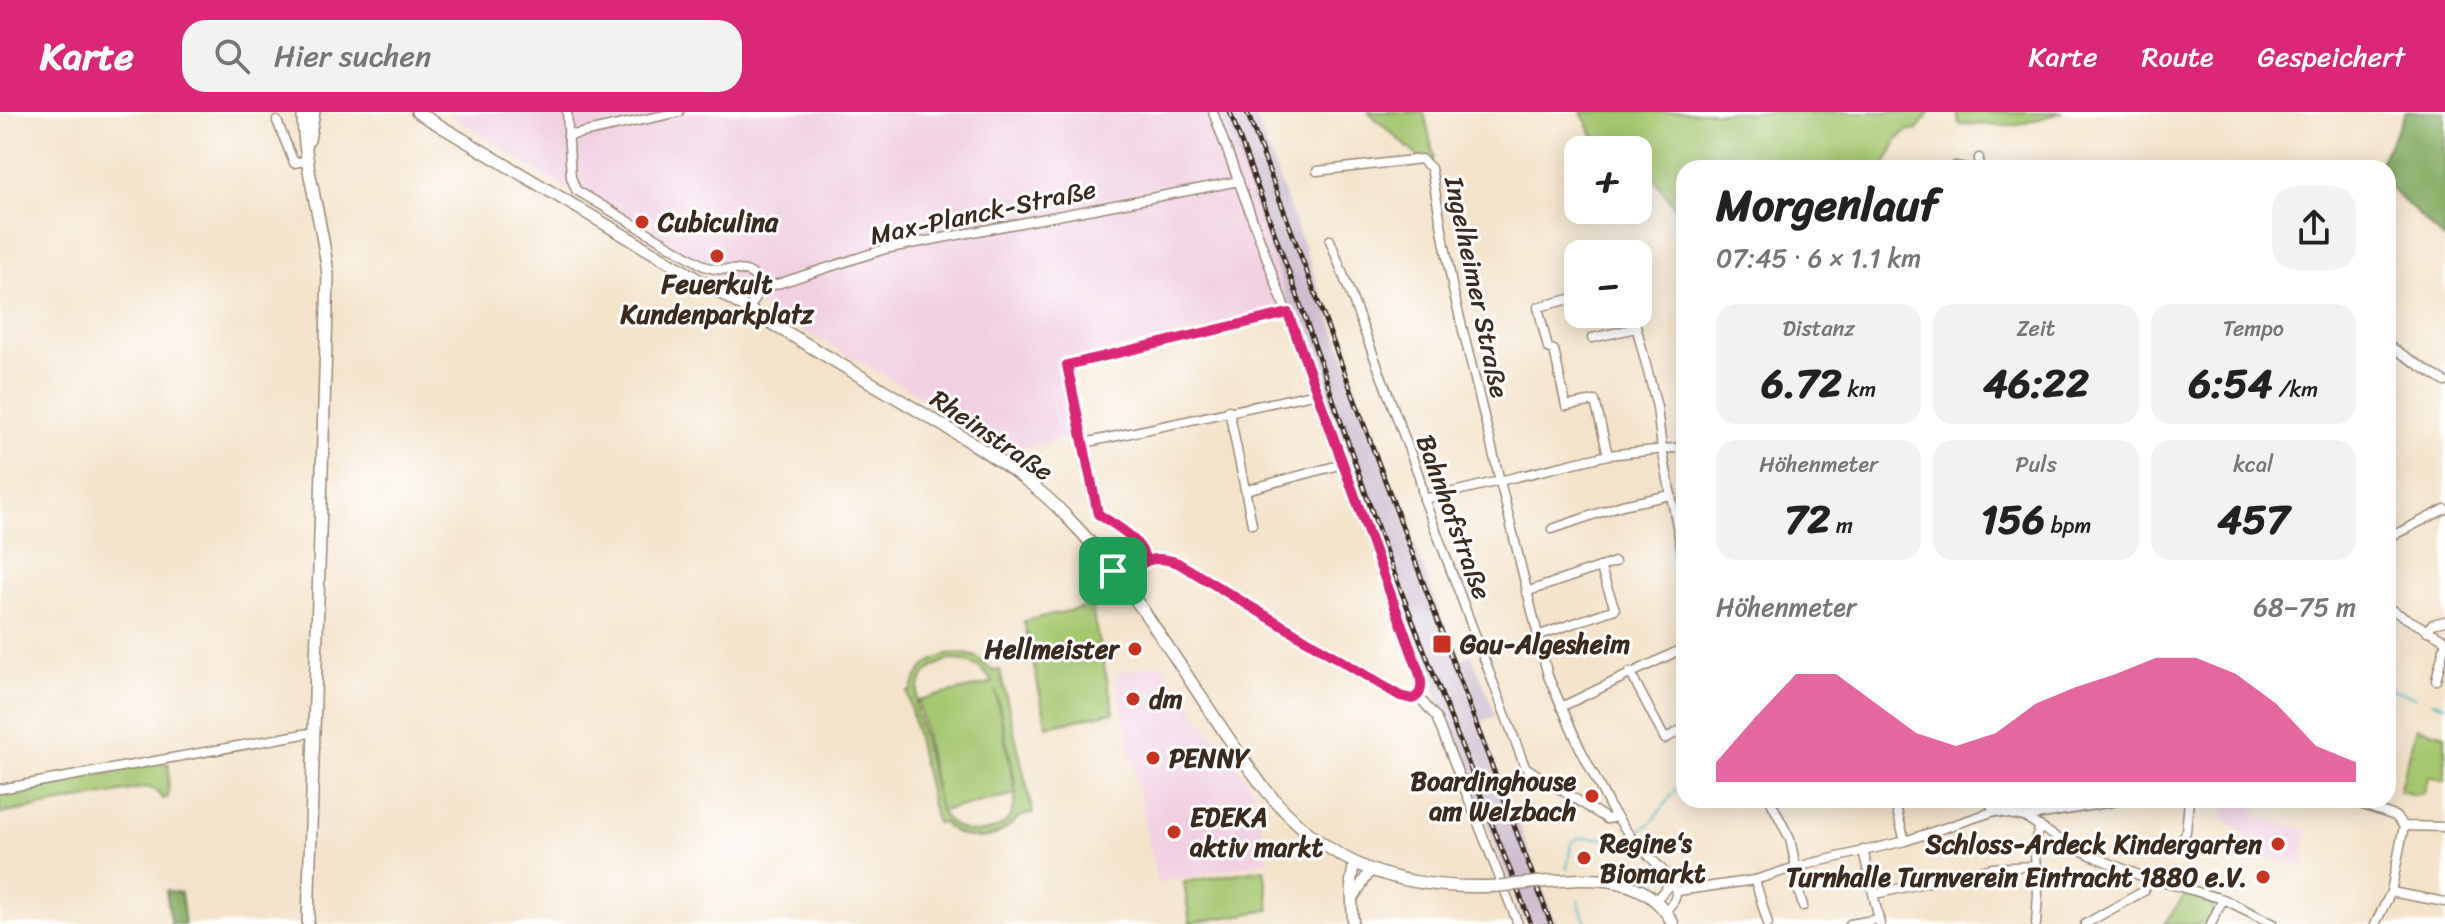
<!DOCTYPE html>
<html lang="de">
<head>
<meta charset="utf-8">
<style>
  :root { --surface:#fff; --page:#f2f2f2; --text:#222; --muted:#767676; --accent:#db2777 }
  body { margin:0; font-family:Sriracha,sans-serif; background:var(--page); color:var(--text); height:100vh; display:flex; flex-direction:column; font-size:30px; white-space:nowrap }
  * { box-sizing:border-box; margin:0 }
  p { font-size:26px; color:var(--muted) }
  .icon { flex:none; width:44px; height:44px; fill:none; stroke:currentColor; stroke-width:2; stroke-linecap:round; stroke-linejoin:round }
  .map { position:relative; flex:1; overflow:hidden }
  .drawer { position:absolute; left:1676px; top:48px; width:720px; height:648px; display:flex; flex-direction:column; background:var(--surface); border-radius:24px; box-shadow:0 4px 20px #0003 }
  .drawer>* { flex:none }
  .tools { position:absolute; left:1564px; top:24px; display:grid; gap:16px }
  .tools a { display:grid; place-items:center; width:88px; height:88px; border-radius:16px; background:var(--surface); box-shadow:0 4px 20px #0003; font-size:40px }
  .pin { position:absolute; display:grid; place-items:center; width:68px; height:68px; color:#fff; margin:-34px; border-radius:16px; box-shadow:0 4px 12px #0006 }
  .round { display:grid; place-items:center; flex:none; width:84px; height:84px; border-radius:24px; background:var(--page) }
  .headline { display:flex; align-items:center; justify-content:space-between; height:136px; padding:0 40px }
  h1 { font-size:44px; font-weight:800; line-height:60px }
  .metrics { display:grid; grid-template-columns:repeat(3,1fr); gap:12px; height:136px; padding:8px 40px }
  .metrics div { display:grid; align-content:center; border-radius:20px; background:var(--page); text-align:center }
  .metrics b { font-size:40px; font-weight:800 }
  .metrics small { font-size:22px; font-weight:400 }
  .metrics p { font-size:22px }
  .chart { height:224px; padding:16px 40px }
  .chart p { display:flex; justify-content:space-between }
  .chart svg { width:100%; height:144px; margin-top:8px; fill:var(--accent); opacity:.7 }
  header { display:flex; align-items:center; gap:48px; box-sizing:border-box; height:112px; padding:0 40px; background:var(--accent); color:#fff }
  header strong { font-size:38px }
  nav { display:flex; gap:44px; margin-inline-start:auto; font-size:28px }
  .search { width:560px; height:72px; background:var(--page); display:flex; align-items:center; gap:20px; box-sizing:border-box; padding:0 28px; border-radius:24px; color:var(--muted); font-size:30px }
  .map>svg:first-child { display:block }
  .built { fill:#f2d0e2 }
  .industrial { fill:#cfbed0 }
  .green { fill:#a4c770; stroke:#707847; stroke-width:2; fill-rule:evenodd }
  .forest { fill:#83ac62; stroke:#5f6b40; stroke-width:2 }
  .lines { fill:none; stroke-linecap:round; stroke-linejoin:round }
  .stream { stroke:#4db9ca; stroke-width:2 }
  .minor-casing { stroke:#988674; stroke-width:11 }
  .tertiary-casing { stroke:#988674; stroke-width:13 }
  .secondary-casing { stroke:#988674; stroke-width:14 }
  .minor { stroke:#fff; stroke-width:8 }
  .tertiary { stroke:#fff; stroke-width:10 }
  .secondary { stroke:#fff; stroke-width:11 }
  .rail-casing { stroke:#3b2a1e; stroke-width:5 }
  .rail { stroke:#fff; stroke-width:2; stroke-dasharray:6; stroke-linecap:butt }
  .secondary-bridge-casing { stroke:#988674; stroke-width:14; stroke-linecap:butt }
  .secondary-bridge { stroke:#fff; stroke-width:11 }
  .route-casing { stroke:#fff; stroke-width:16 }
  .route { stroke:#db2777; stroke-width:10 }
  .poi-dot { fill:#c8321e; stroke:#fff; stroke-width:3 }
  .labels { text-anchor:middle; stroke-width:6; stroke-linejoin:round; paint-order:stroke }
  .street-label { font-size:26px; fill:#3b2a1e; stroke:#fff }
  .poi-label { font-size:26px; font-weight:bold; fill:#3b2a1e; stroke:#fff; text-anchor:start }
</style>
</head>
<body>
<header>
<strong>Karte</strong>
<div class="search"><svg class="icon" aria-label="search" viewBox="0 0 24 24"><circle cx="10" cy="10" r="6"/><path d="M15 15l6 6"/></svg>Hier suchen</div>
<nav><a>Karte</a><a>Route</a><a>Gespeichert</a></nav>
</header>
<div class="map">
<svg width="2445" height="812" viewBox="0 0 2445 812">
  <rect width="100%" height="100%" fill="#fff"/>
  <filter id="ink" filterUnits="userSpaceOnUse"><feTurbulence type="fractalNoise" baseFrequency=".0125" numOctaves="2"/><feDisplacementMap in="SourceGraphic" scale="16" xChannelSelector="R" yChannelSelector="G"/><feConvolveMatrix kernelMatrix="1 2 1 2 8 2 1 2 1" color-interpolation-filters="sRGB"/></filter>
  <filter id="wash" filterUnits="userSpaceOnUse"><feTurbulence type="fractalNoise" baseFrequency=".006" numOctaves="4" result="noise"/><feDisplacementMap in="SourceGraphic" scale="32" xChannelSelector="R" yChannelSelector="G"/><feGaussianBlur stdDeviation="1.8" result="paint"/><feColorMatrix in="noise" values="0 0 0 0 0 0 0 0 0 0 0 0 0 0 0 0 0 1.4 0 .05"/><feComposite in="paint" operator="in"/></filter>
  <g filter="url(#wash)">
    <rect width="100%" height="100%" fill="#f4e3c9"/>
    <!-- built -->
    <g class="built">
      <polygon points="447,0 1221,0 1291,198 1060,250 1075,324 1016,338 699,159 517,47"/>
      <polygon points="1160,551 1252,675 1269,749 1157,771 1115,561"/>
      <polygon points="2236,688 2254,688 2257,693 2255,705 2308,718 2302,755 2256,743 2243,721 2221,704 2227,693"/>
    </g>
    <!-- industrial -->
    <polygon class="industrial" points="1221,0 1254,0 1447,520 1449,520 1459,547 1472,543 1490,589 1495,604 1481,610 1556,812 1526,812 1431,568 1428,568 1334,306 1291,198"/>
    <!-- green -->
    <g class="green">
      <polygon points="1368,0 1424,0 1434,45 1431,56"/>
      <polygon points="1581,0 1930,0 1916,19 1908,18 1898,27 1883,56 1684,56 1684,106 1641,50 1638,51 1638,38 1601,38"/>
      <polygon points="1957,0 2063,0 2018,13 1959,12"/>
      <polygon points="1091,494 1114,600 1047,614 1024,509"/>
      <path d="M961 541 976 545 993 559 1000 558 1033 701C1014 704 1016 711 1001 720 982 730 957 727 943 710L936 711 907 580 911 579C919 553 934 543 961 541ZM950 548C969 547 983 555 993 571L918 588 940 698 916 597C915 573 925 553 950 548ZM995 578C1000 596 1003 614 1007 633 1015 666 1031 719 976 720 960 720 948 711 940 699L1016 682Z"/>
      <polygon points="2417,615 2445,623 2445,669 2429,664 2424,681 2415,683 2399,679"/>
      <polygon points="164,650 169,652 168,685 163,687 155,678 147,675 0,702 0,682"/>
      <polygon points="1264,757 1270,798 1190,811 1184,770"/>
      <polygon points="2186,782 2213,793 2213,800 2206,812 2164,812"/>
    </g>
    <!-- forest -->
    <g class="forest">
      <polygon points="2406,0 2445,0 2445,128 2388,74 2388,56 2377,56"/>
      <polygon points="166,779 181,781 185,812 171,812"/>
    </g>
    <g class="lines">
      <!-- stream -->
      <g class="stream">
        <polyline points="2388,577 2416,585"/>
        <polyline points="2432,590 2445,593"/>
        <polyline points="1636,721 1652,710 1684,666"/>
        <polyline points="1567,757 1571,731 1579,726 1619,726"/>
        <polyline points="1578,788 1586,812"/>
      </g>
    </g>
  </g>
  <g filter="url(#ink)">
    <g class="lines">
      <defs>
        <g id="minor">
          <path d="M567 0 571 65 576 78 704 154C730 165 750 145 762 178"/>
          <polyline points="1213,0 1420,563 1422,574 1418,584"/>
          <polyline points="277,9 294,51 309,48"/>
          <polyline points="568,24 679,0"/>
          <polyline points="1955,54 1967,56"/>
          <polyline points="1977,56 1979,46"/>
          <path d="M1317 59 1421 47 1431 56 1453 178 1548 564 1580 636 1610 695 1630 724 1674 770C1679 783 1675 790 1665 799"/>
          <polyline points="1330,128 1419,364 1424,387 1525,655 1607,707 1617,705"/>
          <polyline points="1578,194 1574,186 1538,195 1548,236 1554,238 1566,294 1595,289 1608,343"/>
          <polyline points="749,197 758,182 765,176 885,137 1239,69"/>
          <polyline points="1633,202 1657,295 1662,337 1684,450"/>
          <polyline points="1592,226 1636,216"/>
          <polyline points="2388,233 2445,270"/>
          <polyline points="1229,298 1252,412"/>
          <polyline points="1084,331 1317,281"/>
          <polyline points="1246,378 1343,352"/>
          <polyline points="1424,387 1608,343 1684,335"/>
          <polyline points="1552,417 1622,393 1671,383"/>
          <polyline points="2388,426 2445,397"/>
          <path d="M1146 448C1138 424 1118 415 1098 402L1067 253 1288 201"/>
          <path d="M1113 459C1132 444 1157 444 1178 451L1400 584 1409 587 1418 584"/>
          <polyline points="1120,468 1146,448"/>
          <polyline points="1526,480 1600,455"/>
          <polyline points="2388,496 2445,528"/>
          <polyline points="2427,519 2432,512 2445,509"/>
          <polyline points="1537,524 1615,497 1600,455 1615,450"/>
          <polyline points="1630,560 1665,627 1684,616"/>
          <polyline points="2436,568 2445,532"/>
          <polyline points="1418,584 1436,605 1518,812"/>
          <polyline points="1561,595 1684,536"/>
          <polyline points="0,677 315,620"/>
          <polyline points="1770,688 1790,727 1796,755"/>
          <polyline points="1894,688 1905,729"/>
          <polyline points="1987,688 1995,699"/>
          <polyline points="2348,688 2395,704 2404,714 2445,715"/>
          <polyline points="1995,699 2025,705 2065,731 2095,745 2141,764 2223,787 2274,812"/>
          <polyline points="2025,705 2124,688"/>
          <polyline points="2180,730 2186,720 2189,688"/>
          <polyline points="1863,738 1880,812"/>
          <polyline points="1792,757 1803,794"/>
          <polyline points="1755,768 1768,812"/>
          <polyline points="1678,779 1755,768 1796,755 1905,729 1995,699 2009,688"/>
          <polyline points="2391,780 2445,790"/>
          <polyline points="1875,782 1992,756 2035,754"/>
          <polyline points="1656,788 1670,772 1670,765"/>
          <polyline points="1850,812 1879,807"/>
          <polyline points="2036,812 2038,782 2034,731 2040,714"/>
          <polyline points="2085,812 2144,779 2150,766"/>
          <polyline points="2211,812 2223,787"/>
          <polyline points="2375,812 2391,780 2404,714"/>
        </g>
        <g id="tertiary">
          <polyline points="1354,784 1370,759"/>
          <polyline points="1353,812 1351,769 1354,752"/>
        </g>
        <g id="secondary">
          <path d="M303 0C303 55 323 109 328 164L308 812"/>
          <path d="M417 0 969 329C1003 351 1038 374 1066 404 1143 482 1195 584 1261 672 1326 754 1396 779 1499 774"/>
          <polyline points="309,28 314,0"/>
          <path d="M1542 770C1590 766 1647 760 1673 812"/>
        </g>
      </defs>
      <!-- minor casing -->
      <use href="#minor" class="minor-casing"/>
      <!-- tertiary casing -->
      <use href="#tertiary" class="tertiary-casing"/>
      <!-- secondary casing -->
      <use href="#secondary" class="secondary-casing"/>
      <!-- minor -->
      <use href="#minor" class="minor"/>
      <!-- tertiary -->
      <use href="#tertiary" class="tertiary"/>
      <!-- secondary -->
      <use href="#secondary" class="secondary"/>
      <defs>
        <g id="rail">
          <polyline points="1230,0 1295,177 1387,443 1531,812"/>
          <polyline points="1247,0 1551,812"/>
        </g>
      </defs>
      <!-- rail casing -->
      <use href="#rail" class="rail-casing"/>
      <!-- rail -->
      <use href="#rail" class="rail"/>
      <defs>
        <polyline id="secondary-bridge" points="1499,774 1542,770"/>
      </defs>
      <!-- secondary-bridge casing -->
      <use href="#secondary-bridge" class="secondary-bridge-casing"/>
      <!-- secondary-bridge -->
      <use href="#secondary-bridge" class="secondary-bridge"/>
    </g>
  </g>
  <g class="lines" filter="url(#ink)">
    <defs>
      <path id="route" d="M1113 459 1120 468C1142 451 1148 441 1178 451L1400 584 1412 587C1423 583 1422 572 1420 563L1288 201 1067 253 1098 402C1118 415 1138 424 1146 448L1130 449 1113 459"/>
    </defs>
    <!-- route casing -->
    <use href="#route" class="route-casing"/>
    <!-- route -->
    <use href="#route" class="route"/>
  </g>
  <!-- markers -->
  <g class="poi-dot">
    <circle cx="642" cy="110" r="8"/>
    <circle cx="717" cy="144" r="8"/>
    <rect x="1432" y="522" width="20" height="20" rx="4"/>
    <circle cx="1135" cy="537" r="8"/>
    <circle cx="1133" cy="587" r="8"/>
    <circle cx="1153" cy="646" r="8"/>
    <circle cx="1592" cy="684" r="8"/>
    <circle cx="1174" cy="720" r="8"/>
    <circle cx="2278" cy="732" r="8"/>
    <circle cx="1584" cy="746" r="8"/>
    <circle cx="2263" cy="765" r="8"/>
  </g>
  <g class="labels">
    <!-- street labels -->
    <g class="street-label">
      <text transform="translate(983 100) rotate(-12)" y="9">Max-Planck-Straße</text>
      <text transform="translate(1477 175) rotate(78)" y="9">Ingelheimer Straße</text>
      <text transform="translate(992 323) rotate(34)" y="9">Rheinstraße</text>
      <text transform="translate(1454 405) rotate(70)" y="9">Bahnhofstraße</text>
    </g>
    <!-- poi labels -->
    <g class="poi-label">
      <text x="658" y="119">Cubiculina</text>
      <text x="717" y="181" text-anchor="middle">Feuerkult<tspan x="717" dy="30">Kundenparkplatz</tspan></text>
      <text x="1460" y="541">Gau-Algesheim</text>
      <text x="1119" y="546" text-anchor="end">Hellmeister</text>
      <text x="1149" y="596">dm</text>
      <text x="1169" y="655">PENNY</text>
      <text x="1576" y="678" text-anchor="end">Boardinghouse<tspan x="1576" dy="30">am Welzbach</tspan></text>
      <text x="1190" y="714">EDEKA<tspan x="1190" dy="30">aktiv markt</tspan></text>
      <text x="1600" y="740">Regine‘s<tspan x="1600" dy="30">Biomarkt</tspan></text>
      <text x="2262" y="741" text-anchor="end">Schloss-Ardeck Kindergarten</text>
      <text x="2247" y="774" text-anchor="end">Turnhalle Turnverein Eintracht 1880 e.V.</text>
    </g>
  </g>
</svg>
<div class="tools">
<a>+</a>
<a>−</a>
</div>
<div class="pin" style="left:1113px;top:459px;background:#1e9e55"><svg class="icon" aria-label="arrive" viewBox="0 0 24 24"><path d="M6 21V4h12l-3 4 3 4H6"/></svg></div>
<section class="drawer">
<div class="headline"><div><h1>Morgenlauf</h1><p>07:45 · 6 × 1.1 km</p></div><a class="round"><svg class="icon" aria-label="share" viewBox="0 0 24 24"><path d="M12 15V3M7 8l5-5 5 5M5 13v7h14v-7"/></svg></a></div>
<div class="metrics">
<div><p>Distanz</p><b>6.72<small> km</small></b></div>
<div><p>Zeit</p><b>46:22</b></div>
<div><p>Tempo</p><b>6:54<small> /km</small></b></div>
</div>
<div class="metrics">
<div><p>Höhenmeter</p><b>72<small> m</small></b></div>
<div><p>Puls</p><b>156<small> bpm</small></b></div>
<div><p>kcal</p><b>457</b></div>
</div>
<div class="chart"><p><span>Höhenmeter</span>68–75 m</p>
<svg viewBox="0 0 160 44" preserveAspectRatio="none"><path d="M0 44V38L10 24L20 11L30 11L40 20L50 29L60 33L70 29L80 20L90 15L100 11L110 6L120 6L130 11L140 20L150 33L160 38V44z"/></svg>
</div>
</section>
</div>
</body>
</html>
